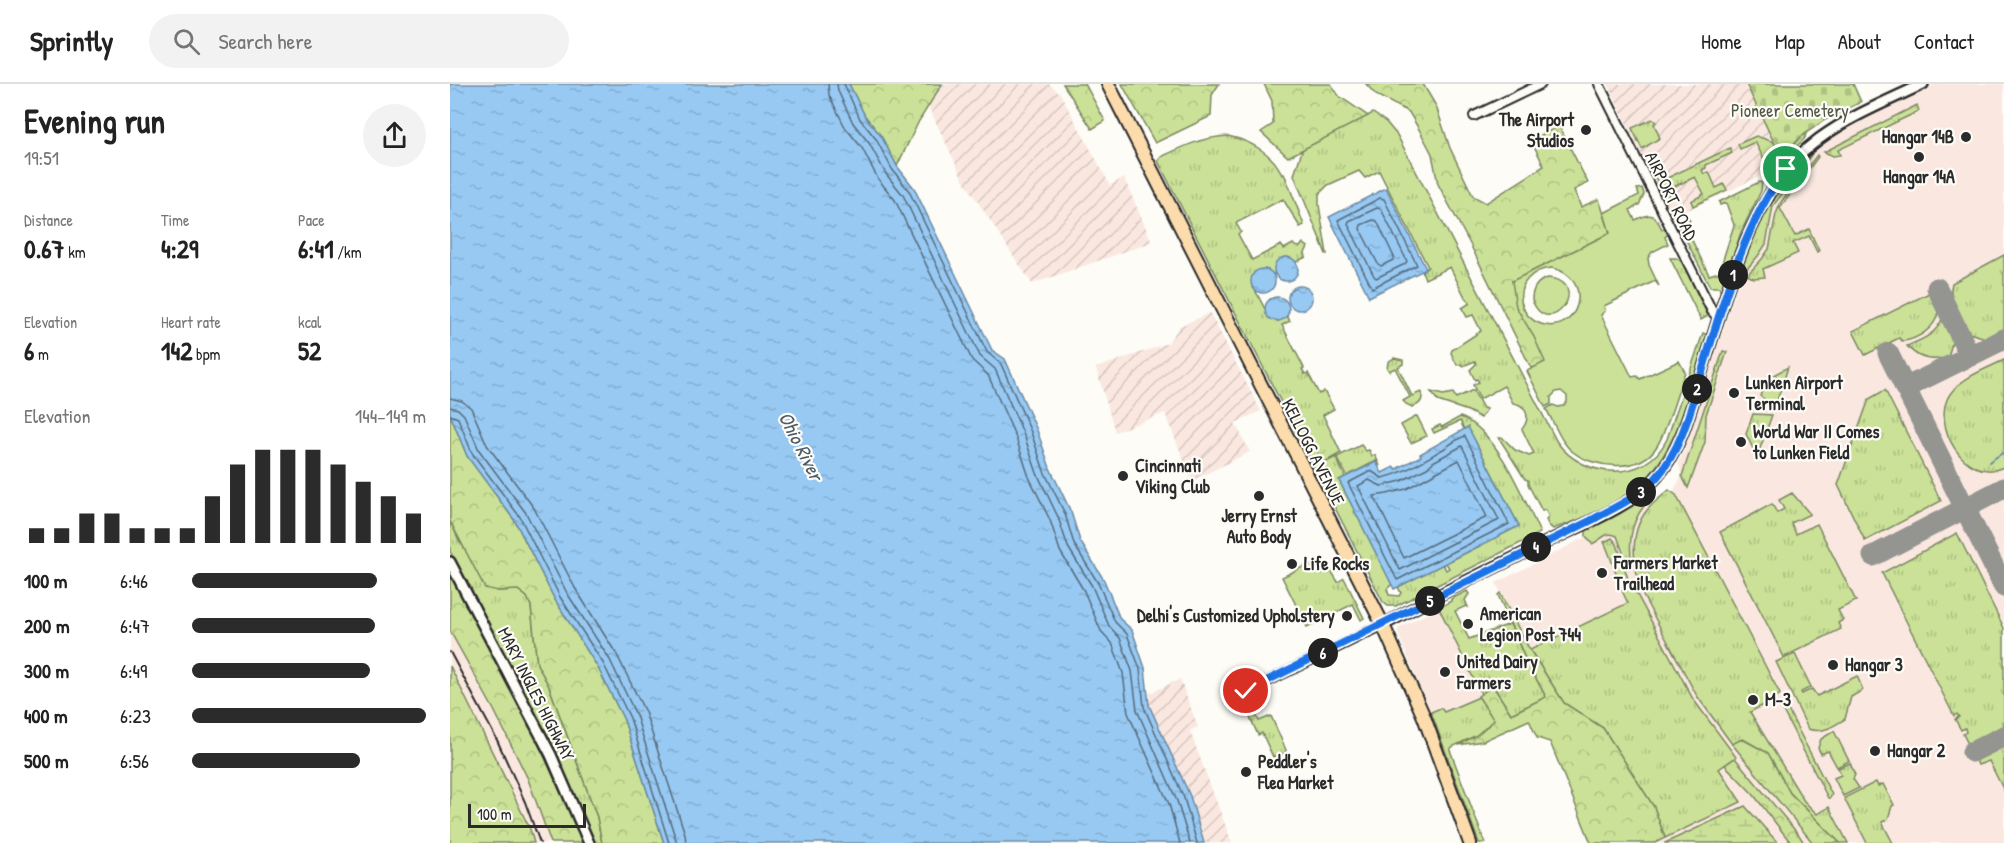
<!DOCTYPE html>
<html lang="en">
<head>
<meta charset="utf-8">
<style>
  :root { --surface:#fff; --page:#f2f2f2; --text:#222; --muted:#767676; --line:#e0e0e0; --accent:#2b2b2b }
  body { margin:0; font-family:"Patrick Hand",sans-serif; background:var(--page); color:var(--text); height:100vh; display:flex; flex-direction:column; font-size:22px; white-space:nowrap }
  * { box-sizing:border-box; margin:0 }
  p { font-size:20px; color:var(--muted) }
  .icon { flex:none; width:33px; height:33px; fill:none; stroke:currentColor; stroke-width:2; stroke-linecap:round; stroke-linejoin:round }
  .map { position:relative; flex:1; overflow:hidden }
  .sheet { display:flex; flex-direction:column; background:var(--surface); width:450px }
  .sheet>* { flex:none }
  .scale { position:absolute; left:18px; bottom:15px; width:118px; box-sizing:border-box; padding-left:6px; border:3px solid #2b2b2b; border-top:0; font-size:16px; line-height:21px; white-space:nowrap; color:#2b2b2b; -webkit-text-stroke:4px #fdfcf7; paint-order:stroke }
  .pin { position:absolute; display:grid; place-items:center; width:51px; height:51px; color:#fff; margin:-26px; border:3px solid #fff; border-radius:50%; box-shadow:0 2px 6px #0007 }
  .km { position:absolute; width:30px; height:30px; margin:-15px; border-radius:50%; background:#222; color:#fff; font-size:16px; line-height:30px; text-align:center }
  .round { display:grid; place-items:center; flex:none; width:63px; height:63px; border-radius:32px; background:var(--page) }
  .summary { display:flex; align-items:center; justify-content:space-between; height:102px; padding:0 24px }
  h1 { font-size:33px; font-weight:700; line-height:45px }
  .metrics { display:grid; grid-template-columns:repeat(3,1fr); gap:9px; height:102px; padding:6px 24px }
  .metrics div { display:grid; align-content:center }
  .metrics b { font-size:26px; font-weight:700 }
  .metrics small { font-size:16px; font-weight:400 }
  .metrics p { font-size:16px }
  .chart { height:168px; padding:12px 24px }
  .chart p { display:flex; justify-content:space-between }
  .chart svg { width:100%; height:108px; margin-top:6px; stroke:var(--accent); stroke-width:6 }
  ul { padding:0 24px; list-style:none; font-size:20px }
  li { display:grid; grid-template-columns:96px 72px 1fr; align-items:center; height:45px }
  li i { height:15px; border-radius:8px; background:var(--accent) }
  header { display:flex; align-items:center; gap:36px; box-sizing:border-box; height:84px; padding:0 30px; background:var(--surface); border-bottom:2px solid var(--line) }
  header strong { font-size:28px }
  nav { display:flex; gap:33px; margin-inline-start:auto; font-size:21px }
  .search { width:420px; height:54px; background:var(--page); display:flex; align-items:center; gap:15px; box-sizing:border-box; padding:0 21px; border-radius:33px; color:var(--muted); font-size:22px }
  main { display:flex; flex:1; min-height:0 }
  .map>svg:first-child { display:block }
  .built { fill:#fae8e0 }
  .industrial { fill:url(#industrial-furrows) }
  .grass { fill:url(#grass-tufts); stroke:#7a8661; stroke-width:1.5 }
  .forest { fill:url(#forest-crowns); stroke:#7a8661; stroke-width:1.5 }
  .wetland { fill:url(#wetland-marsh); stroke:#7a8661; stroke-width:1.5 }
  .cemetery { fill:url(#cemetery-stones); stroke:#7a8661; stroke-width:1.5 }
  .garden { fill:#cae197; stroke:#7a8661; stroke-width:1.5; fill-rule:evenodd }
  .water { fill:url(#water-ripples); stroke:#6c8aa3; stroke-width:1.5 }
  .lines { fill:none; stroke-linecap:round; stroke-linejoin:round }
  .shore { stroke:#566a7b; stroke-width:1.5 }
  .stream { stroke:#6c8aa3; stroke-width:2 }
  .taxiway { stroke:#949491; stroke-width:21 }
  .minor-casing { stroke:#2b2b2b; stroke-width:12 }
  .tertiary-casing { stroke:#2b2b2b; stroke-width:14 }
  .primary-casing { stroke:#2b2b2b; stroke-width:16 }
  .minor { stroke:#fdfcf7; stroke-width:8 }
  .tertiary { stroke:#fdfcf7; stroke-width:9 }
  .primary { stroke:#fcdcac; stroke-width:12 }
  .rail { stroke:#2b2b2b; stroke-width:2 }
  .route-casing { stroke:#fff; stroke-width:12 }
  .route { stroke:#1a73e8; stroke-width:8 }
  .poi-dot { fill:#2b2b2b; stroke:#fdfcf7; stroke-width:2 }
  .labels { text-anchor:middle; stroke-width:4.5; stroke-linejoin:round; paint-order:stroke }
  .park-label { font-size:18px; fill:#535846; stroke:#fdfcf7 }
  .poi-label { font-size:18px; font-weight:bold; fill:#2b2b2b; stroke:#fdfcf7; text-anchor:start }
  .street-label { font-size:18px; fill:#2b2b2b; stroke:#fdfcf7 }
  .water-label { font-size:20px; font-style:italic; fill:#4b5a67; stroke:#fdfcf7 }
</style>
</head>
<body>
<header>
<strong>Sprintly</strong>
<div class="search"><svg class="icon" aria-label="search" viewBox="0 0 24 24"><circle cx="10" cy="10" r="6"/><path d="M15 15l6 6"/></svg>Search here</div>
<nav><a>Home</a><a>Map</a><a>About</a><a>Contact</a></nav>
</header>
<main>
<section class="sheet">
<div class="summary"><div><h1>Evening run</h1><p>19:51</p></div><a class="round"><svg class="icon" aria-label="share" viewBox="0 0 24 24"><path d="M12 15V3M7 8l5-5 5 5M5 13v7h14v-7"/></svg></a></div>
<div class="metrics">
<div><p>Distance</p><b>0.67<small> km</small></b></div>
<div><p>Time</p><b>4:29</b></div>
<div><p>Pace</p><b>6:41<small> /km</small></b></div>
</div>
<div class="metrics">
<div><p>Elevation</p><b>6<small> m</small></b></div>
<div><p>Heart rate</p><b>142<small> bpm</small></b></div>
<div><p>kcal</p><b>52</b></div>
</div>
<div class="chart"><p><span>Elevation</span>144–149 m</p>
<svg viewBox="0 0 160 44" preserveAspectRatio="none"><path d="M5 44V38M15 44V38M25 44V32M35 44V32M45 44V38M55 44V38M65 44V38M75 44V25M85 44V12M95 44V6M105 44V6M115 44V6M125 44V12M135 44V19M145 44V25M155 44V32"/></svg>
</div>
<ul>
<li><b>100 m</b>6:46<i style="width:79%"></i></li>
<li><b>200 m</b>6:47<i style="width:78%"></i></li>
<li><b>300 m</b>6:49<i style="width:76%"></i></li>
<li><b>400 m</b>6:23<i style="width:100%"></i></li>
<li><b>500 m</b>6:56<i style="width:72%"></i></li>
</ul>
</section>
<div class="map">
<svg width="1554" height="759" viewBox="0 0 1554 759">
  <defs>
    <pattern id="industrial-furrows" width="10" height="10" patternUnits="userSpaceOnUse" patternTransform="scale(1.5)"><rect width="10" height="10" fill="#fae8e0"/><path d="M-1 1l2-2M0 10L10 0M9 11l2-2" fill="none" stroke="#d6c7c0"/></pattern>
    <pattern id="grass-tufts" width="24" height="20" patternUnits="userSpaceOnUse" patternTransform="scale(1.5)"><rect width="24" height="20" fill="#cae197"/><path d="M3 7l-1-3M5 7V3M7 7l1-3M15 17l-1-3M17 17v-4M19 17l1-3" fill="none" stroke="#aec182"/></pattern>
    <pattern id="forest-crowns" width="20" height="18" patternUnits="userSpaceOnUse" patternTransform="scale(1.5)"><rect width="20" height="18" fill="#cae197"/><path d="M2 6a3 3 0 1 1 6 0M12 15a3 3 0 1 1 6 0" fill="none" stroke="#aec182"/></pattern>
    <pattern id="wetland-marsh" width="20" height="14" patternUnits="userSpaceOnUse" patternTransform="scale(1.5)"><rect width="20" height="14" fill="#cae197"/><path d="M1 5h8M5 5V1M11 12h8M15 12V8" fill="none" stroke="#aec182"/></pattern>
    <pattern id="cemetery-stones" width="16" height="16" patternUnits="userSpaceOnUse" patternTransform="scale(1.5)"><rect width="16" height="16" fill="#cae197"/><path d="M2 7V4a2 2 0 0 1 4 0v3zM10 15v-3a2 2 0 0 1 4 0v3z" fill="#aec182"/></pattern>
    <pattern id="water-ripples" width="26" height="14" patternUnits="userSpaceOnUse" patternTransform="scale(1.5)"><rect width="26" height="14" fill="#97c9f3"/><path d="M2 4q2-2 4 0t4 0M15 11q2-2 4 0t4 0" fill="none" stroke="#82add0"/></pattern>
  </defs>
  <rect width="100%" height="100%" fill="#fdfcf7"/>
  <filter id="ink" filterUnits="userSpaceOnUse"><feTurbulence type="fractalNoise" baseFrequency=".0167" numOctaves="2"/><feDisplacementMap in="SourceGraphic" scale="12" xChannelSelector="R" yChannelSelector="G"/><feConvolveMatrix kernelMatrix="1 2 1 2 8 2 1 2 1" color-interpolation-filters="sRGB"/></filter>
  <g filter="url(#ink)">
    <!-- built -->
    <g class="built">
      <polygon points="1485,0 1554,0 1554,759 1141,759 1084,619 1102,609 1046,499 1223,408 1232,392 1228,379 1236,361 1303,153 1322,115 1353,75 1375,57 1405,39"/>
      <polygon points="991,522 1033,614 983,635 947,547 949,544"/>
      <polygon points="0,547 44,626 78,695 101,759 84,759 80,745 0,582"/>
    </g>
    <!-- industrial -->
    <g class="industrial">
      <polygon points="492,0 599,0 610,9 660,101 674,94 702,158 582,200 514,97 478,22"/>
      <polygon points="1158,0 1296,0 1331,73 1319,88 1221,134"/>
      <polygon points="760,229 811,327 785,339 800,368 742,397 715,329 665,348 646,284 718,259 730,242"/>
      <polygon points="730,595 748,643 740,647 782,759 754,759 740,712 699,621 698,610"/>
    </g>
    <!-- grass -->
    <g class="grass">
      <polygon points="1467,21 1469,27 1388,66 1390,71 1383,72 1374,68"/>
      <path d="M923 29 936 38 947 51 1107 358C1133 395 1196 400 1217 355L1253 249 1258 251C1240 304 1227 376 1179 410 1156 427 1129 436 1103 445L1099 442 1096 436 1099 433 1095 426 1092 427 1078 400V396L1075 395 1049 354 1052 353 1065 366 1079 372 1084 370 1072 345C1081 334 1077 321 1063 319L1054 302 1030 315 1023 301 1029 298 1027 295 1025 296 1020 286 1026 280 1025 277 1013 282 1012 280 1007 281 1001 269 1002 266 1031 247 1023 231 1017 233 1012 224 1020 219 1015 213 1000 183 975 195 972 187 978 183 929 87 915 94 909 87 878 101 869 110V121L877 170H876L844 91 853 64Z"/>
      <polygon points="1202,35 1206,38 1204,40 1210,54 1192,65 1182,44"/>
      <polygon points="1356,49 1355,54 1331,78 1320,73 1316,79 1305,58 1290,65 1288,60 1306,52 1333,61"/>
      <path d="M778 52C801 57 824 70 832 91L834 90 836 94 854 141 850 143 833 115 786 139 791 148 788 150 802 176 831 161 834 165 843 160 845 162 850 163 853 159 858 163 855 169 856 173 846 178 837 173C825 174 826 183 824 191L818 186 814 185 804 204 815 225 828 237 837 232 840 237 832 241 854 284 852 285 855 290 858 289 869 310 874 307 884 325 873 331 891 369 871 380 878 397 881 395 872 380 886 373 895 393 889 396 942 500 937 505 939 511 949 512 951 509 948 503 993 480 996 486 999 484 996 479 1069 442 1018 343 1014 345 1010 337 984 349 982 345 990 341 992 343 1010 333C1046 344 1075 417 1090 449L946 522H938L933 518 708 77 711 73C732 63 753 53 778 52Z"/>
      <polygon points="1280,64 1282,69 1256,81 1256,84 1252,86 1254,90 1259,88 1266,104 1274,100 1277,106 1243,122 1241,117 1254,110 1245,93 1217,106 1219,111 1215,113 1205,93 1210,91 1213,96"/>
      <path d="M1360 69 1362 70 1323 122 1316 160 1308 172 1295 187 1293 182 1310 137 1322 115 1324 116 1323 113C1333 97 1345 82 1360 69Z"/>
      <polygon points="1367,71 1368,73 1330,124 1345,152 1359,145 1369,167 1367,168 1359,152 1343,159 1348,169 1313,185 1315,193 1303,194 1297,191 1312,175 1319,165 1326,130 1331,118"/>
      <polygon points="1309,98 1312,99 1311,107 1291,148 1273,204 1270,206 1269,203 1260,203 1227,138 1238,133 1240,136 1234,140 1259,191 1269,188 1284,141 1276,119 1270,121 1269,118"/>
      <path d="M1554 171V245L1536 254 1519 249C1511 234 1497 216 1502 199Z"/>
      <polygon points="1220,174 1226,174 1232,178 1258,232 1251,236"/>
      <path d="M1479 209 1488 228C1486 244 1467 256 1452 257L1449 254 1415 271 1403 247Z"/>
      <path d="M1492 235 1503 256 1498 273C1482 278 1468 275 1457 262 1471 256 1486 251 1492 235Z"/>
      <polygon points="1273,267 1277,268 1256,331 1255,358 1238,404 1232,392"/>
      <path d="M944 274 953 276V280L948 283 962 312 971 308C974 316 970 321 962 323L956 320 953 317 960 313 945 284 939 287 937 284 938 278Z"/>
      <path d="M1554 276V383C1514 401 1480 339 1500 310 1512 293 1536 285 1554 276Z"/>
      <polygon points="1338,283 1325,323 1310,312 1316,295"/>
      <polygon points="1023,306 1033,324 1037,325 1031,334 1018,327 988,317 981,308 993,311 1003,309 1006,314"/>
      <polygon points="1435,306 1491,417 1415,457 1388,401 1419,315"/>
      <polygon points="1303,330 1322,331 1307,373 1296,350"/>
      <polygon points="967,332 977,352 961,359 951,341"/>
      <polygon points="911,361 916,367 919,366 922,372 925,371 930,382 926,377 897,392 887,373"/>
      <path d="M1219 406 1226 411 1330 610 1323 616 1300 628 1354 717 1367 730 1379 723 1398 759H1390L1340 709 1318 669 1293 655 1282 660 1247 612 1192 510C1183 483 1178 448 1198 425 1204 418 1212 412 1219 406Z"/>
      <polygon points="1342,409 1360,430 1341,439 1346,450 1367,440 1406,517 1388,526 1393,536 1388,539 1391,545 1334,573 1270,448 1322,420 1327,429 1334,425 1329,416"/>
      <path d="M1192 417 1194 422C1179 441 1179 461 1182 484L1179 485 1167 452C1156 446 1152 456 1142 460L1136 452V447Z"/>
      <polygon points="0,437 10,458 48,507 68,506 77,513 81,522 87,580 99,602 147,733 152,759 144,759 97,654 67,592 37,539 2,471 0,467"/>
      <polygon points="1507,449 1554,544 1554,642 1518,660 1513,650 1516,648 1515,644 1511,646 1505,635 1509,633 1507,630 1504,632 1432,489"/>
      <path d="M1162 454 1167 460 1180 501 1184 505 1243 615 1286 673 1269 685 1291 718 1215 754 1204 723 1153 644 1114 619 1080 566 1178 519C1167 500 1164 478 1154 458Z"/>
      <path d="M859 480C865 487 873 490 882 488L888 498 894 494 914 534 911 536 903 520 857 543 832 493Z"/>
      <polygon points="1017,507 1019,510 1015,516 1018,523 1016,522 1005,527 1019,555 1060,540 1075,574 1096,613 1061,630 1043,602 1031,610 989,524 1001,517 1001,515"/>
      <path d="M1345 570 1361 603 1351 608 1352 610 1362 605 1367 612 1407 592 1413 606 1401 613 1395 635C1383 642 1373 650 1358 645L1326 578Z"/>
      <polygon points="1029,613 1044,636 1027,651 1002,663 1000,666 1035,759 1029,759 981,628 991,624 994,628"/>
      <polygon points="1336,625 1338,626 1382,711 1380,714 1378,714 1333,627"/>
      <polygon points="805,629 809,637 821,632 836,666 835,669 823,673 812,649 808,651 799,631"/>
      <polygon points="1384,647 1399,677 1387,683 1378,667 1371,670 1368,664 1371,655"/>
      <polygon points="1554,662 1554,707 1539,677 1528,681 1526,676"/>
      <polygon points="1400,679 1405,691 1403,695 1409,704 1393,712 1384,694 1391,691 1388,684"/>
      <polygon points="1426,698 1428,702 1433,700 1444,721 1442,722 1438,735 1432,738 1443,759 1417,759 1394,714"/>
    </g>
    <!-- forest -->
    <g class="forest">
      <polygon points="399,0 492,0 469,37 447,82 431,52 415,32"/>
      <polygon points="613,0 635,0 655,37 642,45"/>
      <polygon points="672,0 769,0 762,11 761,32 705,59"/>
      <polygon points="814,0 881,0 889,12 918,32 838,73 811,48 823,40 822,17"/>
      <polygon points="916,0 973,0 986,22 1000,64 1023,112 1036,119 1094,82 1081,56 1109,42 1138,99 1124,106 1131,123 1149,115 1160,149 1062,197 1096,278 1087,283 1081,284 1021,162 988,100 982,70 970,47 959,28 926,11"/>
      <polygon points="0,330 17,372 65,437 105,516 147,582 174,636 214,759 152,759 147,733 99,602 87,580 81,522 77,513 68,506 48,507 35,504 0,437"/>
      <polygon points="0,488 88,659 134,759 101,759 78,695 44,626 0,547"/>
      <polygon points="1050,509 1080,566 1114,619 1153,644 1204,723 1215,754 1205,759 1141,759 1100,658 1087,654 1079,636 1033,657 1008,661 1027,651 1044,636 1028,612 1043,602 1061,630 1096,613 1075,574 1048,511"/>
      <polygon points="0,582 80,745 84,759 0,759"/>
      <polygon points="1292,655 1318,669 1340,709 1390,759 1363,759 1282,660"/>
      <polygon points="1285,674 1349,751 1354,759 1341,759 1303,710 1275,681"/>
    </g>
    <!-- wetland -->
    <polygon class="wetland" points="1295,722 1328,759 1214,759 1215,759"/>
    <!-- cemetery -->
    <polygon class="cemetery" points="1296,0 1403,0 1411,18 1375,36 1352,52 1331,73"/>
    <!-- garden -->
    <g class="garden">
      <path d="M1192 104 1194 110 1189 121 1180 126 1185 136C1200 129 1204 128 1212 145L1215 144 1218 150 1215 153 1218 160 1202 168 1198 174 1199 181 1209 202 1205 197 1154 222 1155 227 1151 231 1182 293 1187 292 1190 295 1229 277 1235 288C1227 309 1218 344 1207 362 1191 389 1145 385 1123 368 1110 358 1104 338 1096 325L1103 321 1108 323 1113 322 1117 318V312L1111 307 1106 308 1101 313V320L1095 323 1077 287 1095 278 1084 253 1066 223 1062 197 1160 149 1154 129 1189 111 1187 105ZM1102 184C1146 194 1129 252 1091 240 1082 237 1075 230 1072 221 1066 200 1083 185 1102 184Z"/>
      <path d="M1098 194C1144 198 1099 259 1082 216 1082 204 1087 197 1098 194Z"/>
    </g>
    <!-- water -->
    <g class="water">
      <polygon points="0,0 399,0 415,32 431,52 447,82 464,104 542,266 555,275 587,346 600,384 621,428 630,457 654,496 670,535 682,546 695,584 699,621 740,712 754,759 214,759 174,636 147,582 105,516 65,437 17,372 0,330"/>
      <polygon points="936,104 976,185 919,213 879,133"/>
      <circle cx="836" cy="185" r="12"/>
      <circle cx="813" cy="197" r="12"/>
      <circle cx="850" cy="214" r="12"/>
      <circle cx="827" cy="225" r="12"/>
      <polygon points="1018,343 1069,442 944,505 889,396 926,378 932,389 944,383 946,385 971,372 970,370"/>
    </g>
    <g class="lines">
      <!-- shore -->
      <g class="shore">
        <polyline points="378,0 379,11 395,43 412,64 428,95 445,116 522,276 538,291 566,354 579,393 600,436 610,467 634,507 651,547 662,559 673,589 678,629 719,720 730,759"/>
        <polyline points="387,0 388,7 403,39 419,59 436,90 453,111 530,272 545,285 574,351 587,389 608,433 618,463 642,502 659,542 670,554 682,587 687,626 727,717 740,759"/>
        <polyline points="394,0 410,35 426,55 442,85 459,107 537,268 551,280 581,348 594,387 615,430 624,460 648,499 665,538 677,550 690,585 694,623 734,714 747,759"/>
        <polygon points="930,114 934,115 967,181 922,204 888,136"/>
        <polygon points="927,124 931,125 957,177 955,180 926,194 924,192 898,140 899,137"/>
        <polygon points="923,136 927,137 944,173 943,176 931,182 928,180 910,145 911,141"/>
        <polyline points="0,314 12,317 21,324 37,361 84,424 125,504 167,571 195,628 235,750 236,759"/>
        <polyline points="0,323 8,325 14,331 29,366 76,429 117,509 160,576 186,631 227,759"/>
        <polyline points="0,331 8,334 22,369 70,433 110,513 153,579 180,634 219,759"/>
        <path d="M1015 352 1059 440 947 496 898 399 921 387 932 394C955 389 974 376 995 364 1002 359 1007 355 1015 352Z"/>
        <polygon points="1012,362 1049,436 950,486 908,402 919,396 931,402 951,397 977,384 983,378"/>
        <polygon points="1009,376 1037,433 954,474 924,412 937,410 956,405"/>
      </g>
      <!-- stream -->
      <polyline class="stream" points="1539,378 1554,368"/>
      <!-- taxiway -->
      <g class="taxiway">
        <polyline points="1487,204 1520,272"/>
        <polyline points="1438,269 1554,503"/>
        <polyline points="1455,304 1554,255"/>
        <polyline points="1423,472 1554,404"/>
        <polyline points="1522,668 1554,652"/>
      </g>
      <defs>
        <g id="minor">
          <polyline points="1149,0 1262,227 1269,235"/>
          <polyline points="1024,32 1091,0"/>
          <polyline points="785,613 933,541"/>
        </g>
        <g id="tertiary">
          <polyline points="0,478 101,671 139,759"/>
          <path d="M933 541C988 510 1046 483 1103 455 1138 438 1180 423 1207 393 1234 362 1242 319 1254 281 1278 205 1302 104 1369 55 1400 32 1438 17 1473 0"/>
        </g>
        <polyline id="primary" points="658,0 933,541 974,633 1020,759"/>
      </defs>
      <!-- minor casing -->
      <use href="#minor" class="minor-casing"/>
      <!-- tertiary casing -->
      <use href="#tertiary" class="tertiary-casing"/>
      <!-- primary casing -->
      <use href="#primary" class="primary-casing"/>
      <!-- minor -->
      <use href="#minor" class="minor"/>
      <!-- tertiary -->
      <use href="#tertiary" class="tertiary"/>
      <!-- primary -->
      <use href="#primary" class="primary"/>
      <!-- rail -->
      <polyline class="rail" points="0,568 47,656 75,718 90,759"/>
    </g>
  </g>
  <g class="lines" filter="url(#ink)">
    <defs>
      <path id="route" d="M796 607 1142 436C1165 423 1189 413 1207 393 1232 364 1241 324 1252 288 1272 222 1294 140 1336 85"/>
    </defs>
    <!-- route casing -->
    <use href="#route" class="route-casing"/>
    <!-- route -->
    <use href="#route" class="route"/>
  </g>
  <!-- markers -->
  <g class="poi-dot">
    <circle cx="1136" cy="46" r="6"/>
    <circle cx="1516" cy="53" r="6"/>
    <circle cx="1469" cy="73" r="6"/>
    <circle cx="1284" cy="309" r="6"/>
    <circle cx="1291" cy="358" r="6"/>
    <circle cx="673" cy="392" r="6"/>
    <circle cx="809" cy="412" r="6"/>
    <circle cx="842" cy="480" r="6"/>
    <circle cx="1152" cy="489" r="6"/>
    <circle cx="897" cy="532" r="6"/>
    <circle cx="1018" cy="540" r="6"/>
    <circle cx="1383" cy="581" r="6"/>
    <circle cx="995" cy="588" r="6"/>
    <circle cx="1303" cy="616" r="6"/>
    <circle cx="1425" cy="667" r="6"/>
    <circle cx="796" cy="688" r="6"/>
  </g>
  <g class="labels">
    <!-- park labels -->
    <g class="park-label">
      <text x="1340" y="33">Pioneer Cemetery</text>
    </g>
    <!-- poi labels -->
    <g class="poi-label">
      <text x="1124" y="42" text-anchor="end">The Airport<tspan x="1124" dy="21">Studios</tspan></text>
      <text x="1504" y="59" text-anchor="end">Hangar 14B</text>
      <text x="1469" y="99" text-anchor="middle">Hangar 14A</text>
      <text x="1296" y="305">Lunken Airport<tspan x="1296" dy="21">Terminal</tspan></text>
      <text x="1303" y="354">World War II Comes<tspan x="1303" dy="21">to Lunken Field</tspan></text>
      <text x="685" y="388">Cincinnati<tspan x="685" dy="21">Viking Club</tspan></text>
      <text x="809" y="438" text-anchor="middle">Jerry Ernst<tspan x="809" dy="21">Auto Body</tspan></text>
      <text x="1164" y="485">Farmers Market<tspan x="1164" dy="21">Trailhead</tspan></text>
      <text x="854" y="486">Life Rocks</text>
      <text x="1030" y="536">American<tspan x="1030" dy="21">Legion Post 744</tspan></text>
      <text x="885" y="538" text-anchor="end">Delhi's Customized Upholstery</text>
      <text x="1007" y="584">United Dairy<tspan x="1007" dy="21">Farmers</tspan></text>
      <text x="1395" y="587">Hangar 3</text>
      <text x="1315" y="622">M-3</text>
      <text x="1437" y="673">Hangar 2</text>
      <text x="808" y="684">Peddler's<tspan x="808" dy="21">Flea Market</tspan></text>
    </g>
    <!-- street labels -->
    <g class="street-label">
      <text transform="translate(1221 112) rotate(64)" y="6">AIRPORT ROAD</text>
      <text transform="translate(863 368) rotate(63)" y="6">KELLOGG AVENUE</text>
      <text transform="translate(86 610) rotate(63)" y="6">MARY INGLES HIGHWAY</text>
    </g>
    <!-- water labels -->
    <g class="water-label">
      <text transform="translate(351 362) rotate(63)" y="7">Ohio River</text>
    </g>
  </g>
</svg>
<div class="scale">100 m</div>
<div class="pin" style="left:1336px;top:85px;background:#1e9e55"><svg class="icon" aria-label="arrive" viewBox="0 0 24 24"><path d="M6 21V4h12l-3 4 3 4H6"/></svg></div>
<div class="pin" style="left:796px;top:607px;background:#d93025"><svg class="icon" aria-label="check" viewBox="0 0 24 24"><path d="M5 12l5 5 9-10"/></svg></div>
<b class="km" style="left:1283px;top:191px">1</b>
<b class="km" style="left:1247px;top:305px">2</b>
<b class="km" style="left:1191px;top:408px">3</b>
<b class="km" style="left:1086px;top:463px">4</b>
<b class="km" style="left:980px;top:517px">5</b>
<b class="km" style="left:873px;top:569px">6</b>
</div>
</main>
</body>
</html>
